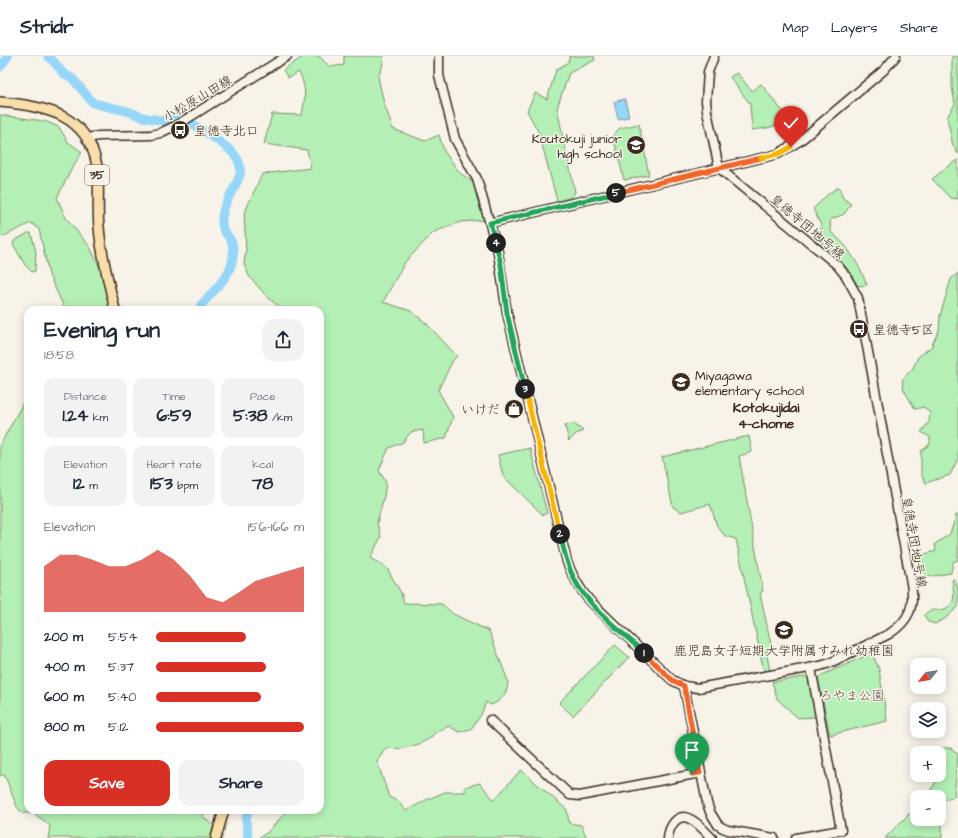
<!DOCTYPE html>
<html lang="en">
<head>
<meta charset="utf-8">
<style>
  :root { --surface:#fff; --page:#f2f2f3; --text:#1f2937; --muted:#747a83; --line:#e0e1e3; --accent:#d93025 }
  body { margin:0; font-family:"Architects Daughter","Klee One",sans-serif; background:var(--page); color:var(--text); height:100vh; display:flex; flex-direction:column; font-size:15px; white-space:nowrap }
  * { box-sizing:border-box; margin:0 }
  p { font-size:13px; color:var(--muted) }
  .icon { flex:none; width:22px; height:22px; fill:none; stroke:currentColor; stroke-width:2; stroke-linecap:round; stroke-linejoin:round }
  .map { position:relative; flex:1; overflow:hidden }
  .sheet { position:absolute; left:24px; top:250px; width:300px; height:508px; display:flex; flex-direction:column; background:var(--surface); border-radius:12px; box-shadow:0 2px 10px #0003 }
  .sheet>* { flex:none }
  .needle { width:26px; rotate:240deg }
  .buttons { position:absolute; left:910px; top:602px; display:grid; gap:8px }
  .buttons a { display:grid; place-items:center; width:36px; height:36px; border-radius:8px; background:var(--surface); box-shadow:0 2px 10px #0003; font-size:20px }
  .pin { position:absolute; display:grid; place-items:center; width:34px; height:34px; color:#fff; margin:-41px -17px; border-radius:50% 50% 50% 0; rotate:-45deg; box-shadow:0 0 4px #0007 }
  .pin .icon { rotate:45deg }
  .km { position:absolute; width:20px; height:20px; margin:-10px; border-radius:50%; background:#222; color:#fff; font-size:11px; line-height:20px; text-align:center }
  .round { display:grid; place-items:center; flex:none; width:42px; height:42px; border-radius:12px; background:var(--page) }
  .overview { display:flex; align-items:center; justify-content:space-between; height:68px; padding:0 20px }
  h1 { font-size:22px; font-weight:800; line-height:30px }
  .figures { display:grid; grid-template-columns:repeat(3,1fr); gap:6px; height:68px; padding:4px 20px }
  .figures div { display:grid; align-content:center; border-radius:10px; background:var(--page); text-align:center }
  .figures b { font-size:17px; font-weight:800 }
  .figures small { font-size:11px; font-weight:400 }
  .figures p { font-size:11px }
  .chart { height:112px; padding:8px 20px }
  .chart p { display:flex; justify-content:space-between }
  .chart svg { width:100%; height:72px; margin-top:4px; fill:var(--accent); opacity:.7 }
  .primary-button { display:flex; gap:8px; margin-top:auto; padding:8px 20px }
  .primary-button a { flex:1; height:46px; border-radius:12px; background:var(--accent); color:#fff; font-size:16px; font-weight:800; line-height:46px; text-align:center }
  .primary-button a+a { background:var(--page); color:var(--text) }
  ul { padding:0 20px; list-style:none; font-size:13px }
  li { display:grid; grid-template-columns:64px 48px 1fr; align-items:center; height:30px }
  li i { height:10px; border-radius:5px; background:var(--accent) }
  header { display:flex; align-items:center; gap:24px; box-sizing:border-box; height:56px; padding:0 20px; background:var(--surface); border-bottom:1px solid var(--line) }
  header strong { font-size:19px }
  nav { display:flex; gap:22px; margin-inline-start:auto; font-size:14px }
  .map>svg:first-child { display:block }
  .green { fill:#b4f0b5; stroke:#788d6a }
  .water { fill:#96d6f8; stroke:#7291a1 }
  .lines { fill:none; stroke-linecap:round; stroke-linejoin:round }
  .river { stroke:#96d6f8; stroke-width:9 }
  .secondary-casing { stroke:#3b2a1e; stroke-width:11 }
  .primary-casing { stroke:#3b2a1e; stroke-width:12 }
  .secondary { stroke:#f7f3e8; stroke-width:8 }
  .primary { stroke:#f8deab; stroke-width:9 }
  .split-1-casing { stroke:#fff; stroke-width:8 }
  .split-2-casing { stroke:#fff; stroke-width:8 }
  .split-3-casing { stroke:#fff; stroke-width:8 }
  .split-4-casing { stroke:#fff; stroke-width:8 }
  .split-5-casing { stroke:#fff; stroke-width:8 }
  .split-6-casing { stroke:#fff; stroke-width:8 }
  .split-7-casing { stroke:#fff; stroke-width:8 }
  .split-1 { stroke:#f0652b; stroke-width:5 }
  .split-2 { stroke:#22a559; stroke-width:5 }
  .split-3 { stroke:#f5b400; stroke-width:5 }
  .split-4 { stroke:#22a559; stroke-width:5 }
  .split-5 { stroke:#22a559; stroke-width:5 }
  .split-6 { stroke:#f0652b; stroke-width:5 }
  .split-7 { stroke:#f5b400; stroke-width:5 }
  .labels { text-anchor:middle; stroke-width:3; stroke-linejoin:round; paint-order:stroke }
  .shield { fill:#f7f3e8; stroke:#73665b; stroke-width:1 }
  .shield-label { font-size:12px; font-weight:bold; fill:#3b2a1e }
  .street-label { font-size:13px; fill:#3b2a1e; stroke:#f7f3e8 }
  .poi-label { font-size:13px; fill:#3b2a1e; stroke:#f7f3e8; text-anchor:start }
  .park-label { font-size:13px; fill:#53523c; stroke:#f7f3e8 }
  .neighbourhood-label { font-size:14px; font-weight:bold; fill:#3b2a1e; stroke:#f7f3e8 }
</style>
</head>
<body>
<header>
<strong>Stridr</strong>
<nav><a>Map</a><a>Layers</a><a>Share</a></nav>
</header>
<div class="map">
<svg width="958" height="782" viewBox="0 0 958 782">
  <rect width="100%" height="100%" fill="#f7f3e8"/>
  <filter id="ink" filterUnits="userSpaceOnUse"><feTurbulence type="fractalNoise" baseFrequency=".025" numOctaves="2"/><feDisplacementMap in="SourceGraphic" scale="8" xChannelSelector="R" yChannelSelector="G"/><feConvolveMatrix kernelMatrix="1 2 1 2 8 2 1 2 1" color-interpolation-filters="sRGB"/></filter>
  <g filter="url(#ink)">
    <!-- green -->
    <g class="green">
      <path d="M304 0H319L330 11 344 9V0H384L382 12 378 21 384 47 393 73 425 85 439 79 444 95 460 117 474 127 484 164 461 166 434 176 405 206 383 246 411 255 426 267 457 300 453 304 438 334 453 361 446 382 424 387 423 374 411 376 403 386 389 392 379 414 386 427 384 440 377 467 381 481 370 502 387 512 401 537 404 547 442 548 453 558 489 575 508 625C508 636 502 645 491 649L486 646 481 659 471 673 459 676 449 670 436 676 429 683 419 688 401 693 386 692 377 705 389 741 398 745 406 755 426 744 445 736H465V731L480 727 494 744 521 714 567 754 569 767 581 769 587 782H258L268 776 288 754H320V254H284L268 242 249 220 244 208 246 194 244 158 262 118 311 112 307 94 264 88 272 58 302 59C305 42 307 32 299 16L288 22 283 14Z"/>
      <polygon points="570,0 594,0 595,4 569,17 557,52 575,136 572,141 557,145 539,77 527,55 535,37 547,43 556,14 568,6"/>
      <polygon points="952,0 958,0 958,98 953,90 947,61 955,48 952,31"/>
      <path d="M737 17 752 35 761 28 788 62C775 72 768 72 752 74L750 48 730 21Z"/>
      <polygon points="0,59 44,65 59,71 68,86 82,96 72,112 57,142 66,162 90,191 103,218 112,254 62,254 63,249 49,219 39,173 31,167 2,181 0,180"/>
      <polygon points="639,68 649,119 624,124 613,79 620,72"/>
      <polygon points="958,103 958,143 950,142 932,123"/>
      <path d="M839 131 843 142 851 148 844 158 830 164 831 176C849 190 859 209 867 229L858 230C847 211 838 200 821 186V169L813 153 829 137Z"/>
      <polygon points="28,177 31,177 36,196 35,215 32,216 25,209 13,188 14,185"/>
      <polygon points="958,217 958,403 950,419 926,427 921,418 921,395 930,388 930,381 921,376 929,366 930,357 924,351 915,353 904,334 902,324 913,312 918,301 931,291 939,274 940,260 951,223"/>
      <polygon points="28,338 28,754 204,754 203,761 214,770 210,782 48,782 50,770 47,767 33,757 22,757 17,751 5,720 0,719 0,389"/>
      <polygon points="573,367 583,375 576,378 569,385 565,370"/>
      <polygon points="749,380 752,396 739,400 763,535 760,537 772,593 766,595 770,615 764,616 736,483 725,480 717,470 710,448 681,456 673,451 662,401"/>
      <polygon points="530,392 547,457 543,459 503,420 498,399"/>
      <polygon points="956,459 958,459 958,504 953,506 951,517 921,522 917,500 936,495 935,488 950,478"/>
      <path d="M955 523 958 534V551L946 562 935 568 928 566 924 559C929 554 932 554 939 554 958 552 954 537 952 524Z"/>
      <polygon points="615,589 629,601 573,660 559,647"/>
      <polygon points="872,597 879,613 887,665 830,679 818,622 822,619"/>
      <polygon points="803,621 808,621 812,626 815,661 798,662 777,643 772,626"/>
      <polygon points="937,692 951,692 958,698 954,741 942,744 939,751 939,741 926,741 941,718"/>
      <polygon points="917,750 917,763 937,763 942,768 942,782 885,782"/>
    </g>
    <!-- water -->
    <polygon class="water" points="625,43 629,61 618,63 614,46"/>
    <g class="lines">
      <!-- river -->
      <g class="river">
        <path d="M48 0 55 7 63 17 73 23 93 47 127 55 143 61 164 65 177 58C187 64 196 70 206 77 221 87 249 101 238 124 232 137 221 151 222 166 222 178 229 178 232 187 239 213 217 231 201 249L199 254"/>
        <polyline points="0,11 8,0"/>
        <polyline points="248,782 246,763 248,754"/>
      </g>
      <defs>
        <g id="secondary">
          <path d="M439 0V19L455 83 477 123 498 196 507 257 567 506C573 521 579 532 589 544L672 624 684 630 698 632 820 610 830 607 889 578C909 565 915 551 911 527L858 242 846 220 837 209 719 112 707 55 706 45 708 16 714 0"/>
          <polyline points="87,82 99,80 151,79 160,77 177,69 287,0"/>
          <polyline points="490,167 778,98 801,84 884,14 896,0"/>
          <polyline points="684,630 707,747 710,756 718,769 723,772 728,774 774,782"/>
          <polyline points="490,664 570,739 580,740 700,717"/>
          <path d="M668 782C669 771 677 756 690 763 699 767 705 776 712 782"/>
          <polyline points="796,782 841,774 811,612"/>
        </g>
        <g id="primary">
          <path d="M0 46C45 50 88 58 97 110 100 128 97 151 99 171 101 199 109 227 115 254"/>
          <polyline points="216,782 224,754"/>
        </g>
      </defs>
      <!-- secondary casing -->
      <use href="#secondary" class="secondary-casing"/>
      <!-- primary casing -->
      <use href="#primary" class="primary-casing"/>
      <!-- secondary -->
      <use href="#secondary" class="secondary"/>
      <!-- primary -->
      <use href="#primary" class="primary"/>
    </g>
  </g>
  <g class="lines" filter="url(#ink)">
    <defs>
      <polyline id="split-1" points="644,597 672,624 684,630 700,717 692,718"/>
      <path id="split-2" d="M560 478C564 495 568 513 577 528 590 551 624 578 644 597"/>
      <polyline id="split-3" points="525,333 560,478"/>
      <polyline id="split-4" points="496,187 501,209 507,257 525,333"/>
      <polyline id="split-5" points="496,187 490,167 616,137"/>
      <polyline id="split-6" points="616,137 761,102"/>
      <polyline id="split-7" points="761,102 778,98 791,91"/>
    </defs>
    <!-- split-1 casing -->
    <use href="#split-1" class="split-1-casing"/>
    <!-- split-2 casing -->
    <use href="#split-2" class="split-2-casing"/>
    <!-- split-3 casing -->
    <use href="#split-3" class="split-3-casing"/>
    <!-- split-4 casing -->
    <use href="#split-4" class="split-4-casing"/>
    <!-- split-5 casing -->
    <use href="#split-5" class="split-5-casing"/>
    <!-- split-6 casing -->
    <use href="#split-6" class="split-6-casing"/>
    <!-- split-7 casing -->
    <use href="#split-7" class="split-7-casing"/>
    <!-- split-1 -->
    <use href="#split-1" class="split-1"/>
    <!-- split-2 -->
    <use href="#split-2" class="split-2"/>
    <!-- split-3 -->
    <use href="#split-3" class="split-3"/>
    <!-- split-4 -->
    <use href="#split-4" class="split-4"/>
    <!-- split-5 -->
    <use href="#split-5" class="split-5"/>
    <!-- split-6 -->
    <use href="#split-6" class="split-6"/>
    <!-- split-7 -->
    <use href="#split-7" class="split-7"/>
  </g>
  <!-- icons -->
  <defs>
    <symbol id="bus-disc" viewBox="-11 -11 22 22"><circle r="9.5" fill="#3b2a1e" stroke="#f7f3e8"/><path d="M-5-6H5V4H4V6H2V4H-2V6H-4V4H-5ZM-3.5-4V0h7V-4ZM-3.5 1.2v1.5H-2V1.2ZM2 1.2v1.5H3.5V1.2Z" fill="#fff"/></symbol>
    <symbol id="school-disc" viewBox="-11 -11 22 22"><circle r="9.5" fill="#3b2a1e" stroke="#f7f3e8"/><path d="M0-5L7-2L0 1L-7-2ZM-4 1L0 2.5L4 1V4Q0 6-4 4Z" fill="#fff"/></symbol>
    <symbol id="shop-disc" viewBox="-11 -11 22 22"><circle r="9.5" fill="#3b2a1e" stroke="#f7f3e8"/><path d="M-5-2.5h2.3a2.7 3.5 0 0 1 5.4 0H5L5.5 6h-11ZM-1.5-2.5h3a1.5 2.3 0 0 0-3 0Z" fill="#fff"/></symbol>
  </defs>
  <g fill-rule="evenodd">
    <use href="#bus-disc" x="169" y="63" width="22" height="22"/>
    <use href="#school-disc" x="625" y="78" width="22" height="22"/>
    <use href="#bus-disc" x="848" y="262" width="22" height="22"/>
    <use href="#school-disc" x="670" y="315" width="22" height="22"/>
    <use href="#shop-disc" x="503" y="342" width="22" height="22"/>
    <use href="#school-disc" x="773" y="563" width="22" height="22"/>
  </g>
  <g class="labels">
    <!-- shield labels -->
    <rect class="shield" x="85" y="109" width="24" height="20" rx="3"/>
    <g class="shield-label">
      <text x="97" y="123">35</text>
    </g>
    <!-- street labels -->
    <g class="street-label">
      <text transform="translate(197 42) rotate(-31)" y="5">小松原山田線</text>
      <text transform="translate(808 170) rotate(40)" y="5">皇徳寺団地1号線</text>
      <text transform="translate(915 486) rotate(80)" y="5">皇徳寺団地1号線</text>
    </g>
    <!-- poi labels -->
    <g class="poi-label">
      <text x="194" y="79">皇徳寺北口</text>
      <text x="622" y="87" text-anchor="end">Koutokuji junior<tspan x="622" dy="15">high school</tspan></text>
      <text x="873" y="278">皇徳寺5区</text>
      <text x="695" y="324">Miyagawa<tspan x="695" dy="15">elementary school</tspan></text>
      <text x="500" y="358" text-anchor="end">いけだ</text>
      <text x="784" y="599" text-anchor="middle">鹿児島女子短期大学附属すみれ幼稚園</text>
    </g>
    <!-- park labels -->
    <g class="park-label">
      <text x="852" y="644">ろやま公園</text>
    </g>
    <!-- neighbourhood labels -->
    <g class="neighbourhood-label">
      <text x="766" y="356">Kotokujidai<tspan x="766" dy="16">4-chome</tspan></text>
    </g>
  </g>
</svg>
<div class="buttons">
<a><svg class="needle" viewBox="-14 -14 28 28"><path d="M0-13l5 13h-10z" fill="#e53935"/><path d="M0 13l5-13h-10z" fill="#747a83"/></svg></a>
<a><svg class="icon" aria-label="layers" viewBox="0 0 24 24"><path d="M12 4l9 5-9 5-9-5zM3 14l9 5 9-5"/></svg></a>
<a>+</a>
<a>−</a>
</div>
<div class="pin" style="left:692px;top:718px;background:#1e9e55"><svg class="icon" aria-label="arrive" viewBox="0 0 24 24"><path d="M6 21V4h12l-3 4 3 4H6"/></svg></div>
<div class="pin" style="left:791px;top:91px;background:#d93025"><svg class="icon" aria-label="check" viewBox="0 0 24 24"><path d="M5 12l5 5 9-10"/></svg></div>
<b class="km" style="left:644px;top:597px">1</b>
<b class="km" style="left:560px;top:478px">2</b>
<b class="km" style="left:525px;top:333px">3</b>
<b class="km" style="left:496px;top:187px">4</b>
<b class="km" style="left:616px;top:137px">5</b>
<section class="sheet">
<div class="overview"><div><h1>Evening run</h1><p>18:58</p></div><a class="round"><svg class="icon" aria-label="share" viewBox="0 0 24 24"><path d="M12 15V3M7 8l5-5 5 5M5 13v7h14v-7"/></svg></a></div>
<div class="figures">
<div><p>Distance</p><b>1.24<small> km</small></b></div>
<div><p>Time</p><b>6:59</b></div>
<div><p>Pace</p><b>5:38<small> /km</small></b></div>
</div>
<div class="figures">
<div><p>Elevation</p><b>12<small> m</small></b></div>
<div><p>Heart rate</p><b>153<small> bpm</small></b></div>
<div><p>kcal</p><b>78</b></div>
</div>
<div class="chart"><p><span>Elevation</span>156–166 m</p>
<svg viewBox="0 0 160 44" preserveAspectRatio="none"><path d="M0 44V16L10 9L20 9L30 12L40 16L50 16L60 12L70 6L80 12L90 22L100 35L110 38L120 32L130 25L140 22L150 19L160 16V44z"/></svg>
</div>
<ul>
<li><b>200 m</b>5:54<i style="width:61%"></i></li>
<li><b>400 m</b>5:37<i style="width:74%"></i></li>
<li><b>600 m</b>5:40<i style="width:71%"></i></li>
<li><b>800 m</b>5:12<i style="width:100%"></i></li>
</ul>
<div class="primary-button"><a>Save</a><a>Share</a></div>
</section>
</div>
</body>
</html>
